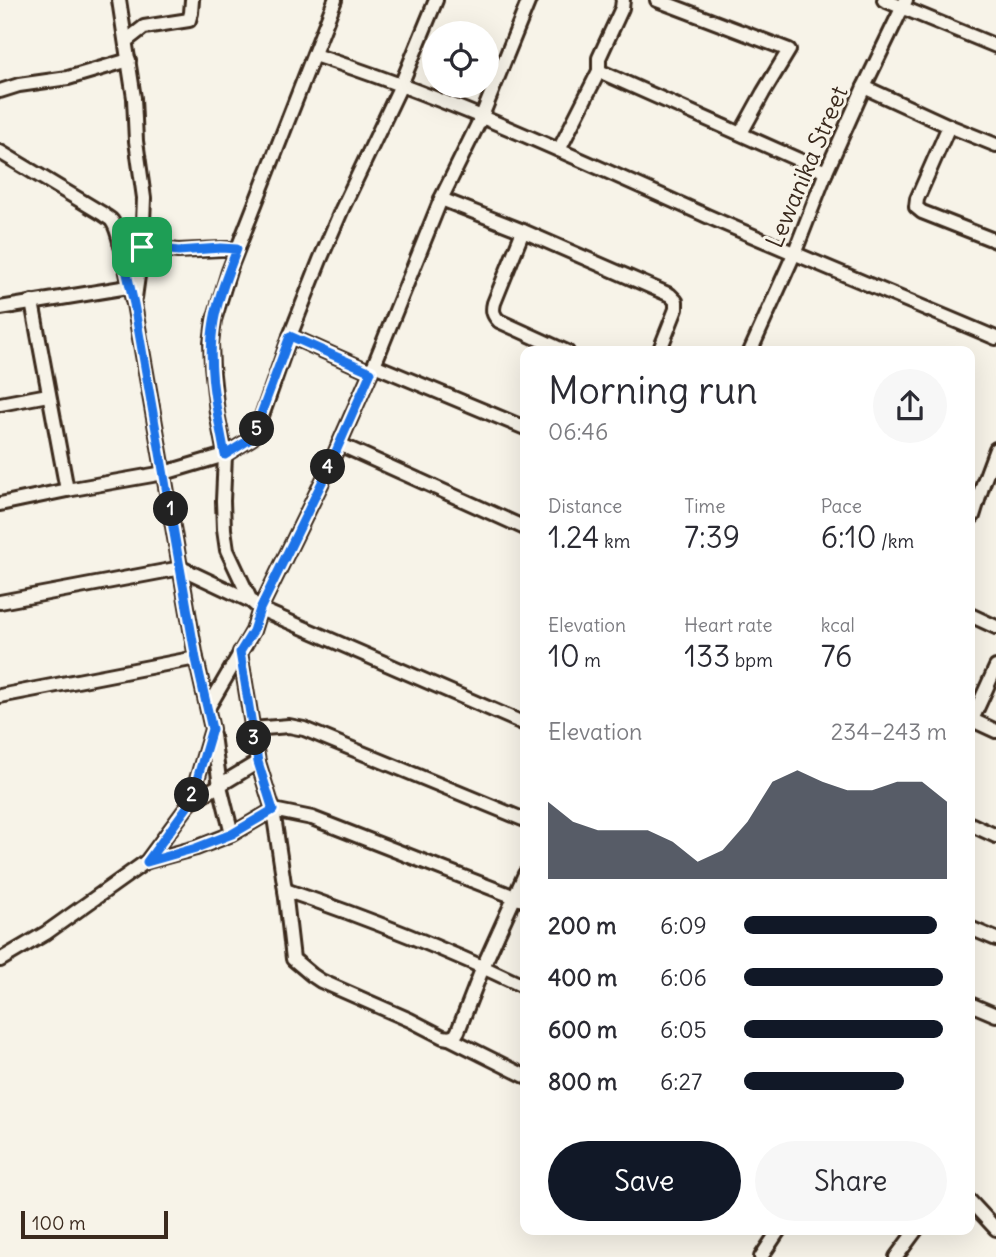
<!DOCTYPE html>
<html lang="en">
<head>
<meta charset="utf-8">
<style>
  :root { --surface:#fff; --page:#f7f7f7; --text:#2b2b33; --muted:#7c7c81; --accent:#111827 }
  body { margin:0; font-family:Delius,sans-serif; background:var(--page); color:var(--text); height:100vh; display:flex; flex-direction:column; font-size:26px; white-space:nowrap }
  * { box-sizing:border-box; margin:0 }
  p { font-size:23px; color:var(--muted) }
  .icon { flex:none; width:38px; height:38px; fill:none; stroke:currentColor; stroke-width:2; stroke-linecap:round; stroke-linejoin:round }
  .map { position:relative; flex:1; overflow:hidden }
  .sheet { position:absolute; left:520px; top:346px; width:455px; height:889px; display:flex; flex-direction:column; background:var(--surface); border-radius:14px; box-shadow:0 7px 28px #0002 }
  .sheet>* { flex:none }
  .tools { position:absolute; left:422px; top:21px; display:grid; gap:14px }
  .tools a { display:grid; place-items:center; width:77px; height:77px; border-radius:50%; background:var(--surface); box-shadow:0 7px 28px #0002; font-size:35px }
  .scale { position:absolute; left:21px; bottom:18px; width:147px; box-sizing:border-box; padding-left:7px; border:4px solid #3b2a1e; border-top:0; font-size:19px; line-height:24px; white-space:nowrap; color:#3b2a1e; -webkit-text-stroke:5px #f7f3e8; paint-order:stroke }
  .pin { position:absolute; display:grid; place-items:center; width:60px; height:60px; color:#fff; margin:-30px; border-radius:14px; box-shadow:0 4px 10px #0006 }
  .km { position:absolute; width:35px; height:35px; margin:-18px; border-radius:50%; background:#222; color:#fff; font-size:19px; line-height:35px; text-align:center }
  .round { display:grid; place-items:center; flex:none; width:74px; height:74px; border-radius:37px; background:var(--page) }
  .overview { display:flex; align-items:center; justify-content:space-between; height:119px; padding:0 28px }
  h1 { font-size:38px; font-weight:600; line-height:52px }
  .figures { display:grid; grid-template-columns:repeat(3,1fr); gap:10px; height:119px; padding:7px 28px }
  .figures div { display:grid; align-content:center }
  .figures b { font-size:30px; font-weight:600 }
  .figures small { font-size:19px; font-weight:400 }
  .figures p { font-size:19px }
  .chart { height:196px; padding:14px 28px }
  .chart p { display:flex; justify-content:space-between }
  .chart svg { width:100%; height:126px; margin-top:7px; fill:var(--accent); opacity:.7 }
  .action { display:flex; gap:14px; margin-top:auto; padding:14px 28px }
  .action a { flex:1; height:80px; border-radius:42px; background:var(--accent); color:#fff; font-size:28px; font-weight:600; line-height:80px; text-align:center }
  .action a+a { background:var(--page); color:var(--text) }
  ul { padding:0 28px; list-style:none; font-size:23px }
  li { display:grid; grid-template-columns:112px 84px 1fr; align-items:center; height:52px }
  li i { height:18px; border-radius:9px; background:var(--accent) }
  .map>svg:first-child { display:block }
  .lines { fill:none; stroke-linecap:round; stroke-linejoin:round }
  .minor-casing { stroke:#3b2a1e; stroke-width:18 }
  .minor { stroke:#f7f3e8; stroke-width:12 }
  .route-casing { stroke:#fff; stroke-width:14 }
  .route { stroke:#1a73e8; stroke-width:9 }
  .labels { text-anchor:middle; stroke-width:6; stroke-linejoin:round; paint-order:stroke }
  .street-label { font-size:24px; fill:#3b2a1e; stroke:#f7f3e8 }
</style>
</head>
<body>
<div class="map">
<svg width="996" height="1257" viewBox="0 0 996 1257">
  <rect width="100%" height="100%" fill="#f7f3e8"/>
  <filter id="ink" filterUnits="userSpaceOnUse"><feTurbulence type="fractalNoise" baseFrequency=".0143" numOctaves="2"/><feDisplacementMap in="SourceGraphic" scale="14" xChannelSelector="R" yChannelSelector="G"/><feConvolveMatrix kernelMatrix="1 2 1 2 8 2 1 2 1" color-interpolation-filters="sRGB"/></filter>
  <g filter="url(#ink)">
    <g class="lines">
      <defs>
        <g id="minor">
          <polyline points="119,0 134,98 136,141 144,198 142,247 135,298"/>
          <polyline points="657,0 789,50 763,93 741,133"/>
          <polyline points="884,0 996,46"/>
          <polyline points="126,41 144,27 189,20 191,13 192,0"/>
          <path d="M314 55C449 98 577 158 707 216 803 258 900 297 996 338"/>
          <polyline points="599,71 599,58 622,8 623,0"/>
          <polyline points="864,87 949,126 917,199 916,207 922,212 996,241"/>
          <polyline points="0,91 19,85 68,78 129,60"/>
          <polyline points="949,126 996,145"/>
          <polyline points="559,150 599,71 826,172"/>
          <path d="M0 152 103 214C106 217 110 218 112 221 122 234 128 285 134 304L196 658 212 729 190 803 147 861 46 933 0 960"/>
          <polyline points="441,199 523,231 670,295 676,301 676,309 659,352"/>
          <path d="M523 231 494 303C492 311 493 315 499 321L567 352"/>
          <polyline points="120,243 178,251 221,249 237,249"/>
          <polyline points="32,302 67,490"/>
          <polyline points="0,308 134,286"/>
          <polyline points="290,336 371,372"/>
          <polyline points="750,352 794,254 826,172 864,87 906,0"/>
          <polyline points="374,365 525,428"/>
          <polyline points="0,404 48,395"/>
          <polyline points="339,444 525,528"/>
          <polyline points="0,504 67,490 164,473 225,455 252,438 257,430 290,336 320,260 342,209 401,85 436,0"/>
          <polyline points="970,519 973,516 983,484 996,449"/>
          <polyline points="251,601 227,550 224,529 223,501 225,455 217,413 212,366 211,343 214,320 229,271 335,0"/>
          <polyline points="0,602 181,568 251,601 260,609 525,724"/>
          <polyline points="970,615 996,627"/>
          <polyline points="240,652 258,762 273,810 285,890 293,959 312,975 321,981 410,1020 443,1037 449,1038 525,1076"/>
          <polyline points="0,696 196,658"/>
          <polyline points="208,708 253,631 260,609 326,474 374,365 441,199 482,116 529,0"/>
          <polyline points="970,719 996,731"/>
          <polyline points="970,724 996,667"/>
          <polyline points="252,729 289,726 304,729 525,820"/>
          <polyline points="213,735 220,786 232,834"/>
          <polyline points="190,803 258,762"/>
          <polyline points="970,824 996,836"/>
          <polyline points="148,861 196,848 232,834 273,810 312,818 525,901"/>
          <path d="M285 890C367 918 447 949 525 987"/>
          <polyline points="970,928 996,939"/>
          <polyline points="970,1004 996,1015"/>
          <polyline points="449,1038 455,1036 458,1031 483,967 525,874"/>
          <polyline points="970,1201 996,1229"/>
          <polyline points="761,1257 779,1230"/>
          <polyline points="896,1257 916,1230"/>
        </g>
      </defs>
      <!-- minor casing -->
      <use href="#minor" class="minor-casing"/>
      <!-- minor -->
      <use href="#minor" class="minor"/>
    </g>
  </g>
  <g class="lines" filter="url(#ink)">
    <defs>
      <path id="route" d="M120 243 178 251 221 248 237 249C228 273 218 297 214 321 206 366 217 411 225 455L252 438 290 336 371 372 326 474 260 609 253 631 240 652 258 762 273 810 232 834 196 848 147 862 190 803 212 729 196 659 134 304Z"/>
    </defs>
    <!-- route casing -->
    <use href="#route" class="route-casing"/>
    <!-- route -->
    <use href="#route" class="route"/>
  </g>
  <g class="labels">
    <!-- street labels -->
    <g class="street-label">
      <text transform="translate(807 167) rotate(-67)" y="8">Lewanika Street</text>
    </g>
  </g>
</svg>
<div class="tools">
<a><svg class="icon" aria-label="locate" viewBox="0 0 24 24"><circle cx="12" cy="12" r="6"/><path d="M12 2v4M12 18v4M2 12h4M18 12h4"/></svg></a>
</div>
<div class="scale">100 m</div>
<div class="pin" style="left:142px;top:247px;background:#1e9e55"><svg class="icon" aria-label="arrive" viewBox="0 0 24 24"><path d="M6 21V4h12l-3 4 3 4H6"/></svg></div>
<b class="km" style="left:171px;top:509px">1</b>
<b class="km" style="left:192px;top:795px">2</b>
<b class="km" style="left:254px;top:738px">3</b>
<b class="km" style="left:328px;top:467px">4</b>
<b class="km" style="left:257px;top:429px">5</b>
<section class="sheet">
<div class="overview"><div><h1>Morning run</h1><p>06:46</p></div><a class="round"><svg class="icon" aria-label="share" viewBox="0 0 24 24"><path d="M12 15V3M7 8l5-5 5 5M5 13v7h14v-7"/></svg></a></div>
<div class="figures">
<div><p>Distance</p><b>1.24<small> km</small></b></div>
<div><p>Time</p><b>7:39</b></div>
<div><p>Pace</p><b>6:10<small> /km</small></b></div>
</div>
<div class="figures">
<div><p>Elevation</p><b>10<small> m</small></b></div>
<div><p>Heart rate</p><b>133<small> bpm</small></b></div>
<div><p>kcal</p><b>76</b></div>
</div>
<div class="chart"><p><span>Elevation</span>234–243 m</p>
<svg viewBox="0 0 160 44" preserveAspectRatio="none"><path d="M0 44V17L10 24L20 27L30 27L40 27L50 31L60 38L70 34L80 24L90 10L100 6L110 10L120 13L130 13L140 10L150 10L160 17V44z"/></svg>
</div>
<ul>
<li><b>200 m</b>6:09<i style="width:95%"></i></li>
<li><b>400 m</b>6:06<i style="width:98%"></i></li>
<li><b>600 m</b>6:05<i style="width:98%"></i></li>
<li><b>800 m</b>6:27<i style="width:79%"></i></li>
</ul>
<div class="action"><a>Save</a><a>Share</a></div>
</section>
</div>
</body>
</html>
